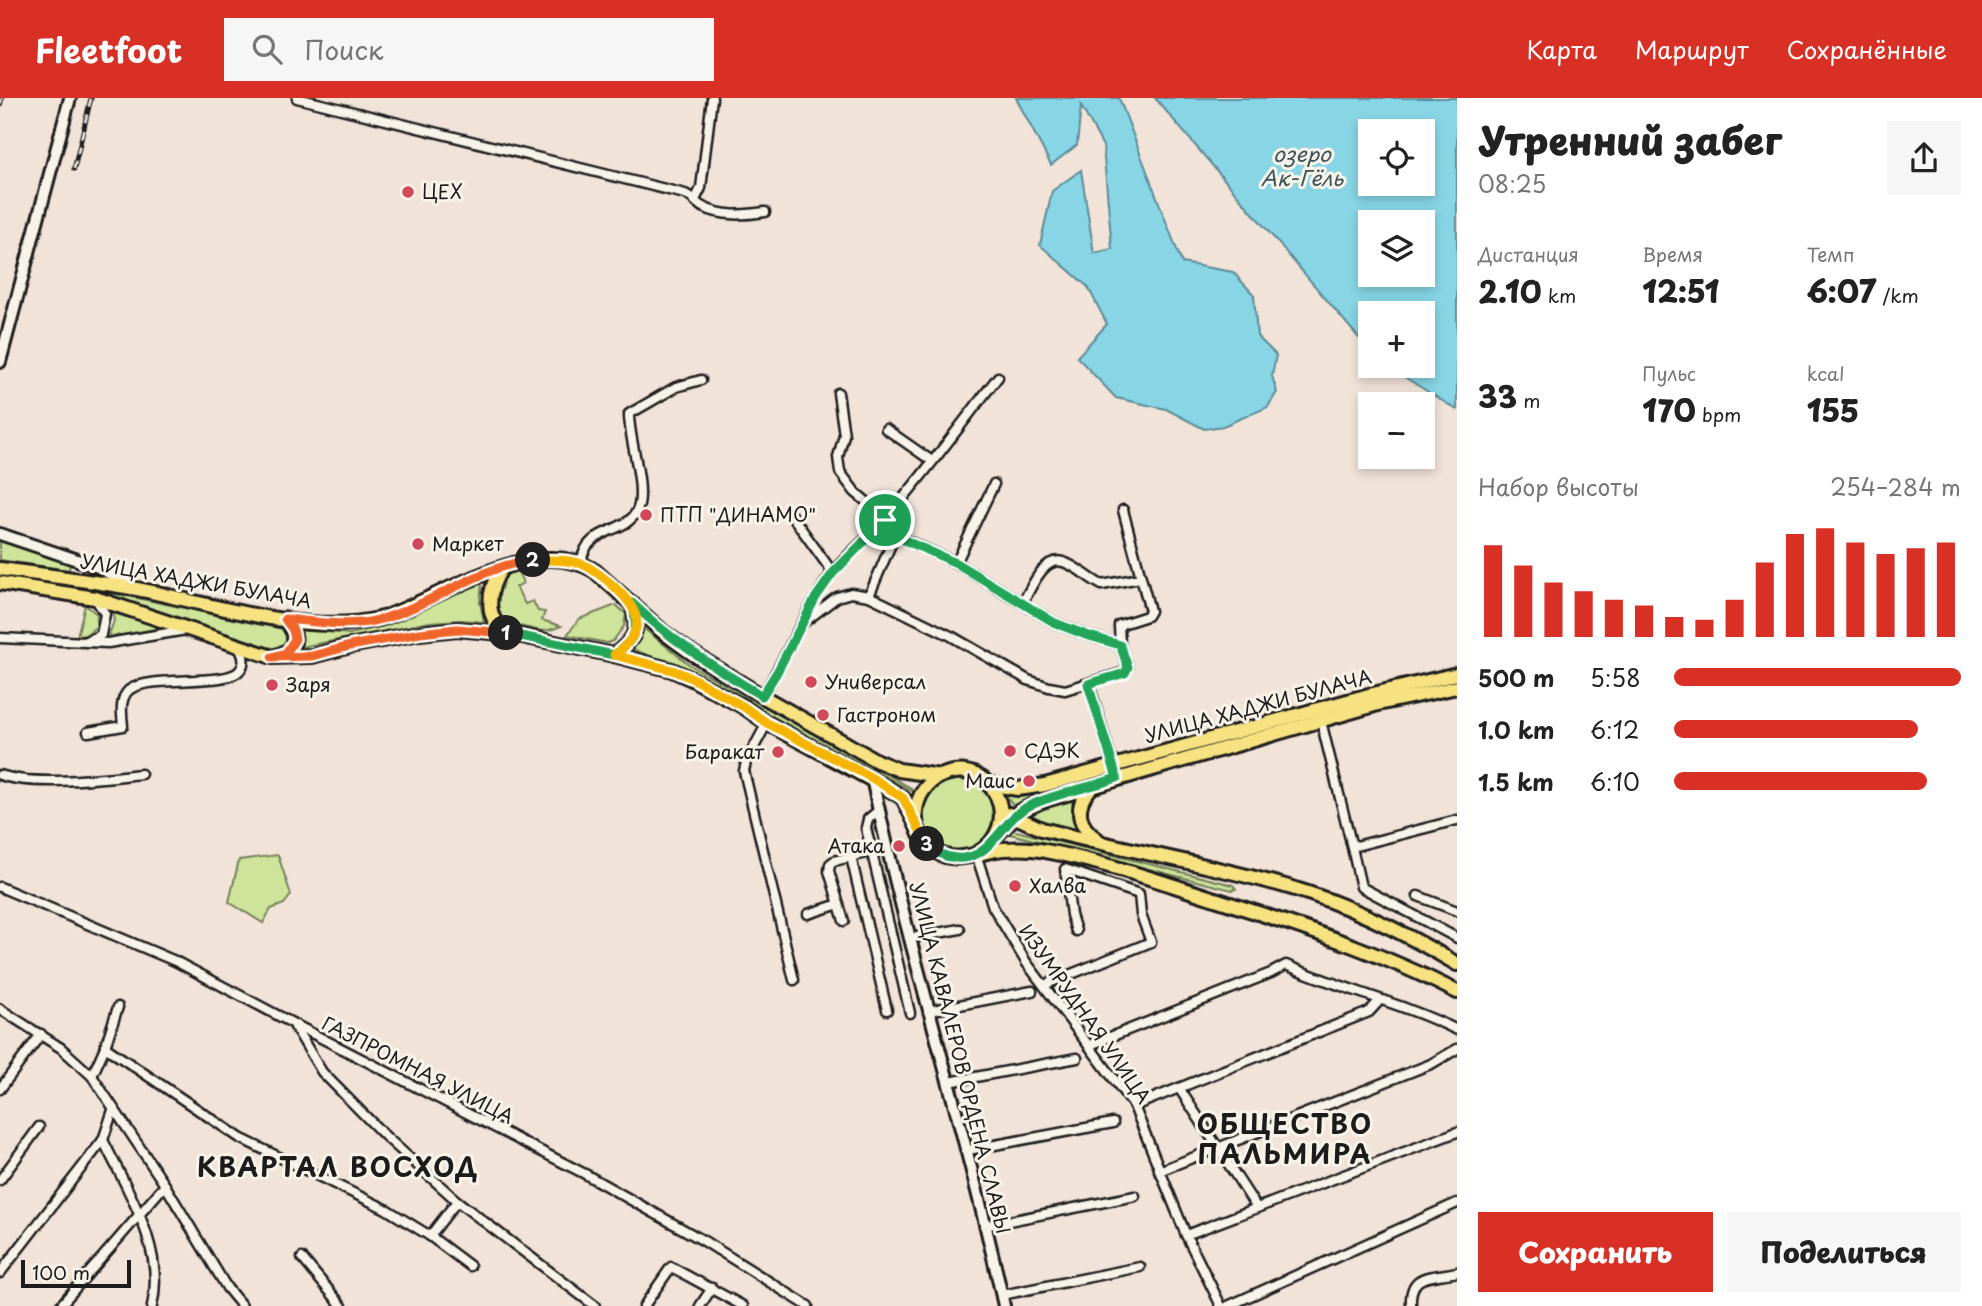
<!DOCTYPE html>
<html lang="ru">
<head>
<meta charset="utf-8">
<style>
  :root { --surface:#fff; --page:#f6f6f6; --text:#222; --muted:#767676; --accent:#d93025 }
  body { margin:0; font-family:"Playpen Sans",sans-serif; background:var(--page); color:var(--text); height:100vh; display:flex; flex-direction:column; font-size:26px; white-space:nowrap }
  * { box-sizing:border-box; margin:0 }
  p { font-size:23px; color:var(--muted) }
  .icon { flex:none; width:38px; height:38px; fill:none; stroke:currentColor; stroke-width:2; stroke-linecap:round; stroke-linejoin:round }
  .map { position:relative; flex:1; overflow:hidden }
  .sheet { display:flex; flex-direction:column; background:var(--surface); width:525px }
  .sheet>* { flex:none }
  .fabs { position:absolute; left:1358px; top:21px; display:grid; gap:14px }
  .fabs a { display:grid; place-items:center; width:77px; height:77px; border-radius:0px; background:var(--surface); box-shadow:0 4px 10px #0003; font-size:35px }
  .scale { position:absolute; left:21px; bottom:18px; width:110px; box-sizing:border-box; padding-left:7px; border:4px solid #1c1c1c; border-top:0; font-size:19px; line-height:24px; white-space:nowrap; color:#1c1c1c; -webkit-text-stroke:5px #f7f3e8; paint-order:stroke }
  .pin { position:absolute; display:grid; place-items:center; width:60px; height:60px; color:#fff; margin:-30px; border:4px solid #fff; border-radius:50%; box-shadow:0 2px 7px #0007 }
  .km { position:absolute; width:35px; height:35px; margin:-18px; border-radius:50%; background:#222; color:#fff; font-size:19px; line-height:35px; text-align:center }
  .round { display:grid; place-items:center; flex:none; width:74px; height:74px; border-radius:0px; background:var(--page) }
  .summary { display:flex; align-items:center; justify-content:space-between; height:119px; padding:0 21px }
  h1 { font-size:38px; font-weight:800; line-height:52px }
  .stats { display:grid; grid-template-columns:repeat(3,1fr); gap:10px; height:119px; padding:7px 21px }
  .stats div { display:grid; align-content:center }
  .stats b { font-size:30px; font-weight:800 }
  .stats small { font-size:19px; font-weight:400 }
  .stats p { font-size:19px }
  .chart { height:196px; padding:14px 21px }
  .chart p { display:flex; justify-content:space-between }
  .chart svg { width:100%; height:126px; margin-top:7px; stroke:var(--accent); stroke-width:6 }
  .cta { display:flex; gap:14px; margin-top:auto; padding:14px 21px }
  .cta a { flex:1; height:80px; border-radius:0px; background:var(--accent); color:#fff; font-size:28px; font-weight:800; line-height:80px; text-align:center }
  .cta a+a { background:var(--page); color:var(--text) }
  ul { padding:0 21px; list-style:none; font-size:23px }
  li { display:grid; grid-template-columns:112px 84px 1fr; align-items:center; height:52px }
  li i { height:18px; border-radius:9px; background:var(--accent) }
  header { display:flex; align-items:center; gap:42px; box-sizing:border-box; height:98px; padding:0 35px; background:var(--accent); color:#fff }
  header strong { font-size:33px }
  nav { display:flex; gap:38px; margin-inline-start:auto; font-size:24px }
  .search { width:490px; height:63px; background:var(--page); display:flex; align-items:center; gap:18px; box-sizing:border-box; padding:0 24px; border-radius:0px; color:var(--muted); font-size:26px }
  main { display:flex; flex:1; min-height:0 }
  .map>svg:first-child { display:block }
  .green { fill:#cde49a; stroke:#74805b; stroke-width:2 }
  .water { fill:#87d5e5; stroke:#5c8b95; stroke-width:2; fill-rule:evenodd }
  .lines { fill:none; stroke-linecap:round; stroke-linejoin:round }
  .street-casing { stroke:#1c1c1c; stroke-width:13 }
  .secondary-casing { stroke:#1c1c1c; stroke-width:16 }
  .primary-casing { stroke:#1c1c1c; stroke-width:18 }
  .street { stroke:#f7f3e8; stroke-width:8 }
  .secondary { stroke:#f7f3e8; stroke-width:10 }
  .primary { stroke:#f7e281; stroke-width:12 }
  .rail-casing { stroke:#1c1c1c; stroke-width:5 }
  .rail { stroke:#f7f3e8; stroke-width:2.5; stroke-dasharray:8; stroke-linecap:butt }
  .split-1-casing { stroke:#fff; stroke-width:14 }
  .split-2-casing { stroke:#fff; stroke-width:14 }
  .split-3-casing { stroke:#fff; stroke-width:14 }
  .split-4-casing { stroke:#fff; stroke-width:14 }
  .split-1 { stroke:#22a559; stroke-width:9 }
  .split-2 { stroke:#f0652b; stroke-width:9 }
  .split-3 { stroke:#f5b400; stroke-width:9 }
  .split-4 { stroke:#22a559; stroke-width:9 }
  .poi-dot { fill:#d1495b; stroke:#f7f3e8; stroke-width:2.5 }
  .labels { text-anchor:middle; stroke-width:6; stroke-linejoin:round; paint-order:stroke }
  .poi-label { font-size:19px; fill:#1c1c1c; stroke:#f7f3e8; text-anchor:start }
  .street-label { font-size:19px; fill:#1c1c1c; stroke:#f7f3e8 }
  .water-label { font-size:21px; font-style:italic; fill:#3c5458; stroke:#f7f3e8 }
  .district-label { font-size:26px; font-weight:bold; letter-spacing:2px; fill:#1c1c1c; stroke:#f7f3e8 }
</style>
</head>
<body>
<header>
<strong>Fleetfoot</strong>
<div class="search"><svg class="icon" aria-label="search" viewBox="0 0 24 24"><circle cx="10" cy="10" r="6"/><path d="M15 15l6 6"/></svg>Поиск</div>
<nav><a>Карта</a><a>Маршрут</a><a>Сохранённые</a></nav>
</header>
<main>
<div class="map">
<svg width="1457" height="1208" viewBox="0 0 1457 1208">
  <rect width="100%" height="100%" fill="#f2e3d9"/>
  <filter id="ink" filterUnits="userSpaceOnUse"><feTurbulence type="fractalNoise" baseFrequency=".0143" numOctaves="2"/><feDisplacementMap in="SourceGraphic" scale="14" xChannelSelector="R" yChannelSelector="G"/><feConvolveMatrix kernelMatrix="1 2 1 2 8 2 1 2 1" color-interpolation-filters="sRGB"/></filter>
  <g filter="url(#ink)">
    <!-- green -->
    <g class="green">
      <polygon points="0,442 70,466 69,472 0,462"/>
      <path d="M517 471 523 485 516 489 525 506 533 503 538 513 545 514 542 522 561 528C545 535 541 533 524 529 518 527 509 527 503 522 491 511 498 488 505 476Z"/>
      <polygon points="0,476 55,483 262,526 283,531 288,536 288,542 280,551 267,549 99,496 0,480"/>
      <polygon points="482,485 480,504 484,524 461,522 430,524 301,549 303,540 301,532 350,536 378,529"/>
      <polygon points="85,507 97,516 96,529 85,537 77,538"/>
      <polygon points="616,507 626,516 624,528 613,543 607,545 567,537 579,521"/>
      <polygon points="113,515 155,527 155,531 111,539 109,537 114,523"/>
      <polygon points="643,530 690,567 911,690 912,693 688,573 632,551"/>
      <polygon points="1108,675 1030,700 1015,710 1003,694"/>
      <circle cx="958" cy="717" r="35"/>
      <polygon points="1072,699 1073,712 1079,730 1077,733 1035,723 1024,716 1039,708"/>
      <polygon points="1012,732 1233,787 1236,791 1232,792 1010,736"/>
      <polygon points="278,757 291,797 284,806 271,811 263,825 229,804 239,762"/>
    </g>
    <!-- water -->
    <g class="water">
      <polygon points="1016,0 1119,0 1182,165 1233,174 1254,197 1257,238 1276,257 1272,278 1277,294 1268,309 1223,328 1204,331 1166,311 1116,300 1077,259 1107,226 1088,189 1040,147 1052,93 1081,72 1094,155 1112,151 1103,48 1081,8 1077,47 1051,67"/>
      <path d="M1155 0H1457V312L1387 268H1423V215H1370V253ZM1370 33H1423V86H1370ZM1370 124H1423V177H1370Z"/>
    </g>
    <g class="lines">
      <defs>
        <g id="street">
          <path d="M297 0 685 96C693 99 696 106 703 109 722 119 745 117 765 114"/>
          <polyline points="695,102 701,90 712,0"/>
          <polyline points="886,331 932,363"/>
          <polyline points="792,418 833,475"/>
          <path d="M580 465C583 458 584 451 589 446 603 429 633 432 639 407 644 382 629 342 629 316L676 289 701 282"/>
          <polyline points="956,465 994,386"/>
          <polyline points="869,498 895,437"/>
          <path d="M1023 504C1031 491 1043 458 1063 464 1077 468 1089 481 1102 487L1140 480"/>
          <polyline points="803,525 837,499 851,495 869,498 951,538 1028,582 1049,589 1065,592 1125,574 1128,569 1120,547 1086,537 1055,525 956,465 895,437 881,416 855,394 840,374 838,359 844,337 838,295"/>
          <polyline points="0,540 108,545 186,532"/>
          <polyline points="86,543 101,537 105,516 95,500"/>
          <polyline points="1120,547 1119,527 1147,518 1150,513 1123,412"/>
          <polyline points="1089,586 1113,667"/>
          <path d="M762 598C787 559 803 515 830 478 847 455 871 438 889 417 927 373 962 325 998 279"/>
          <polyline points="1321,623 1351,745 1356,748 1457,722"/>
          <polyline points="767,625 746,664 744,673 794,882"/>
          <path d="M88 634 123 628C122 617 119 601 129 592 149 576 228 589 240 572 247 564 242 555 238 547"/>
          <path d="M0 677C36 689 103 680 141 676"/>
          <polyline points="879,712 868,721 866,730 910,915"/>
          <polyline points="1351,745 1361,789 1457,840"/>
          <polyline points="976,756 993,809 1026,864 1134,1008 1186,1137 1221,1208"/>
          <polyline points="851,759 887,912"/>
          <polyline points="0,789 175,863 294,926 585,1076 704,1143 808,1208"/>
          <polyline points="1418,798 1457,813"/>
          <polyline points="808,816 839,806"/>
          <polyline points="844,823 829,773 830,766 834,763 871,754"/>
          <polyline points="911,840 960,831"/>
          <polyline points="1044,887 1151,844 1141,817 1139,796 1065,771 1071,817 1076,833"/>
          <polyline points="0,911 61,950 92,978 165,1087 227,1190 242,1208"/>
          <polyline points="928,913 1032,893"/>
          <polyline points="295,929 322,974 384,1037 457,1103 595,1208"/>
          <path d="M1090 947 1271 875 1286 867C1342 891 1402 905 1457 932"/>
          <polyline points="105,949 240,1040 386,1111 430,1138 470,1168"/>
          <polyline points="92,978 105,949 118,909"/>
          <polyline points="949,984 1077,960"/>
          <polyline points="1179,990 1257,1110"/>
          <polyline points="0,991 41,936"/>
          <polyline points="1134,1008 1369,914 1380,902"/>
          <path d="M113 1012 103 1042C127 1092 166 1151 152 1208"/>
          <polyline points="968,1052 1113,1025"/>
          <polyline points="1159,1073 1431,966 1457,951"/>
          <polyline points="0,1082 39,1029"/>
          <polyline points="984,1128 1135,1098"/>
          <polyline points="1186,1137 1457,1034"/>
          <polyline points="430,1138 457,1103"/>
          <polyline points="302,1160 342,1208"/>
          <polyline points="0,1175 103,1042"/>
          <polyline points="1002,1197 1140,1169"/>
          <polyline points="60,1208 165,1087"/>
          <polyline points="644,1208 671,1169 743,1208"/>
          <polyline points="700,1208 712,1190"/>
          <polyline points="1228,1208 1457,1105"/>
          <path d="M1411 1208C1409 1174 1430 1180 1457 1174"/>
        </g>
        <g id="secondary">
          <polyline points="0,264 70,0"/>
          <polyline points="0,436 98,469 134,489"/>
          <path d="M872 680C909 858 966 1031 1004 1208"/>
        </g>
        <g id="primary">
          <path d="M502 470C488 490 482 524 510 535"/>
          <path d="M0 471C46 477 92 483 137 491 213 506 303 538 379 521 391 518 403 512 414 507 464 485 542 439 595 473L663 534 692 555 762 598 877 663 899 672 940 678"/>
          <polyline points="0,485 95,500 272,559 312,558 350,548 420,535 457,531 512,536 614,557 672,572 692,581 744,609 767,625 887,690 903,700 918,731"/>
          <path d="M614 557C637 540 639 532 632 505"/>
          <path d="M276 558C299 551 298 538 285 521"/>
          <polyline points="988,686 1018,691 1045,687 1369,597 1457,576"/>
          <path d="M1091 690C1074 707 1077 728 1097 741"/>
          <path d="M1009 716 1042 731C1125 752 1210 766 1292 790 1350 807 1405 835 1457 866"/>
          <polyline points="999,735 1020,713 1042,703 1378,606 1457,589"/>
          <path d="M976 756C1026 729 993 657 943 677 910 690 906 736 936 754 958 767 980 753 1003 751 1017 750 1032 750 1045 753 1101 763 1155 782 1209 799 1293 826 1378 853 1457 894"/>
        </g>
      </defs>
      <!-- street casing -->
      <use href="#street" class="street-casing"/>
      <!-- secondary casing -->
      <use href="#secondary" class="secondary-casing"/>
      <!-- primary casing -->
      <use href="#primary" class="primary-casing"/>
      <!-- street -->
      <use href="#street" class="street"/>
      <!-- secondary -->
      <use href="#secondary" class="secondary"/>
      <!-- primary -->
      <use href="#primary" class="primary"/>
      <defs>
        <g id="rail">
          <polyline points="0,7 2,0"/>
          <polyline points="74,71 91,0"/>
        </g>
      </defs>
      <!-- rail casing -->
      <use href="#rail" class="rail-casing"/>
      <!-- rail -->
      <use href="#rail" class="rail"/>
    </g>
  </g>
  <g class="lines" filter="url(#ink)">
    <defs>
      <path id="split-1" d="M506 535 614 557C637 540 639 532 632 505 674 545 713 568 762 598L777 574 816 499 833 475 885 422"/>
      <path id="split-2" d="M506 535 457 531 420 535 350 548 312 558 272 559 286 555 295 541 293 532 285 521C317 524 350 530 382 521 431 507 482 467 533 462"/>
      <path id="split-3" d="M533 462C549 462 567 461 582 466 592 470 600 477 609 484 638 509 651 530 614 557L672 572 692 580 744 609 767 625 872 680 903 700 927 746"/>
      <path id="split-4" d="M885 422 895 438 956 465 1055 525 1086 537 1120 547 1128 569 1125 575 1088 586 1117 680C1089 690 1056 695 1029 708 1001 721 992 763 956 760 944 759 935 754 927 746"/>
    </defs>
    <!-- split-1 casing -->
    <use href="#split-1" class="split-1-casing"/>
    <!-- split-2 casing -->
    <use href="#split-2" class="split-2-casing"/>
    <!-- split-3 casing -->
    <use href="#split-3" class="split-3-casing"/>
    <!-- split-4 casing -->
    <use href="#split-4" class="split-4-casing"/>
    <!-- split-1 -->
    <use href="#split-1" class="split-1"/>
    <!-- split-2 -->
    <use href="#split-2" class="split-2"/>
    <!-- split-3 -->
    <use href="#split-3" class="split-3"/>
    <!-- split-4 -->
    <use href="#split-4" class="split-4"/>
  </g>
  <!-- markers -->
  <g class="poi-dot">
    <circle cx="408" cy="94" r="7"/>
    <circle cx="646" cy="417" r="7"/>
    <circle cx="418" cy="446" r="7"/>
    <circle cx="811" cy="584" r="7"/>
    <circle cx="272" cy="587" r="7"/>
    <circle cx="823" cy="617" r="7"/>
    <circle cx="1010" cy="653" r="7"/>
    <circle cx="778" cy="654" r="7"/>
    <circle cx="1029" cy="683" r="7"/>
    <circle cx="899" cy="748" r="7"/>
    <circle cx="1015" cy="788" r="7"/>
  </g>
  <g class="labels">
    <!-- poi labels -->
    <g class="poi-label">
      <text x="422" y="101">ЦЕХ</text>
      <text x="660" y="424">ПТП "ДИНАМО"</text>
      <text x="432" y="453">Маркет</text>
      <text x="825" y="591">Универсал</text>
      <text x="286" y="594">Заря</text>
      <text x="837" y="624">Гастроном</text>
      <text x="1024" y="660">СДЭК</text>
      <text x="764" y="661" text-anchor="end">Баракат</text>
      <text x="1015" y="690" text-anchor="end">Маис</text>
      <text x="885" y="755" text-anchor="end">Атака</text>
      <text x="1029" y="795">Халва</text>
    </g>
    <!-- street labels -->
    <g class="street-label">
      <text transform="translate(196 483) rotate(10)" y="7">УЛИЦА ХАДЖИ БУЛАЧА</text>
      <text transform="translate(1258 608) rotate(-15)" y="7">УЛИЦА ХАДЖИ БУЛАЧА</text>
      <text transform="translate(1085 916) rotate(55)" y="7">ИЗУМРУДНАЯ УЛИЦА</text>
      <text transform="translate(960 960) rotate(76)" y="7">УЛИЦА КАВАЛЕРОВ ОРДЕНА СЛАВЫ</text>
      <text transform="translate(418 972) rotate(27)" y="7">ГАЗПРОМНАЯ УЛИЦА</text>
    </g>
    <!-- water labels -->
    <g class="water-label">
      <text x="1302" y="64">озеро<tspan x="1302" dy="24">Ак-Гёль</tspan></text>
    </g>
    <!-- district labels -->
    <g class="district-label">
      <text x="1285" y="1036">ОБЩЕСТВО<tspan x="1285" dy="30">ПАЛЬМИРА</tspan></text>
      <text x="338" y="1079">КВАРТАЛ ВОСХОД</text>
    </g>
  </g>
</svg>
<div class="fabs">
<a><svg class="icon" aria-label="locate" viewBox="0 0 24 24"><circle cx="12" cy="12" r="6"/><path d="M12 2v4M12 18v4M2 12h4M18 12h4"/></svg></a>
<a><svg class="icon" aria-label="layers" viewBox="0 0 24 24"><path d="M12 4l9 5-9 5-9-5zM3 14l9 5 9-5"/></svg></a>
<a>+</a>
<a>−</a>
</div>
<div class="scale">100 m</div>
<div class="pin" style="left:885px;top:422px;background:#1e9e55"><svg class="icon" aria-label="arrive" viewBox="0 0 24 24"><path d="M6 21V4h12l-3 4 3 4H6"/></svg></div>
<b class="km" style="left:506px;top:535px">1</b>
<b class="km" style="left:533px;top:462px">2</b>
<b class="km" style="left:927px;top:746px">3</b>
</div>
<section class="sheet">
<div class="summary"><div><h1>Утренний забег</h1><p>08:25</p></div><a class="round"><svg class="icon" aria-label="share" viewBox="0 0 24 24"><path d="M12 15V3M7 8l5-5 5 5M5 13v7h14v-7"/></svg></a></div>
<div class="stats">
<div><p>Дистанция</p><b>2.10<small> km</small></b></div>
<div><p>Время</p><b>12:51</b></div>
<div><p>Темп</p><b>6:07<small> /km</small></b></div>
</div>
<div class="stats">
<div><b>33<small> m</small></b></div>
<div><p>Пульс</p><b>170<small> bpm</small></b></div>
<div><p>kcal</p><b>155</b></div>
</div>
<div class="chart"><p><span>Набор высоты</span>254–284 m</p>
<svg viewBox="0 0 160 44" preserveAspectRatio="none"><path d="M5 44V12M15 44V19M25 44V25M35 44V28M45 44V31M55 44V33M65 44V37M75 44V38M85 44V31M95 44V18M105 44V8M115 44V6M125 44V11M135 44V15M145 44V13M155 44V11"/></svg>
</div>
<ul>
<li><b>500 m</b>5:58<i style="width:100%"></i></li>
<li><b>1.0 km</b>6:12<i style="width:85%"></i></li>
<li><b>1.5 km</b>6:10<i style="width:88%"></i></li>
</ul>
<div class="cta"><a>Сохранить</a><a>Поделиться</a></div>
</section>
</main>
</body>
</html>
